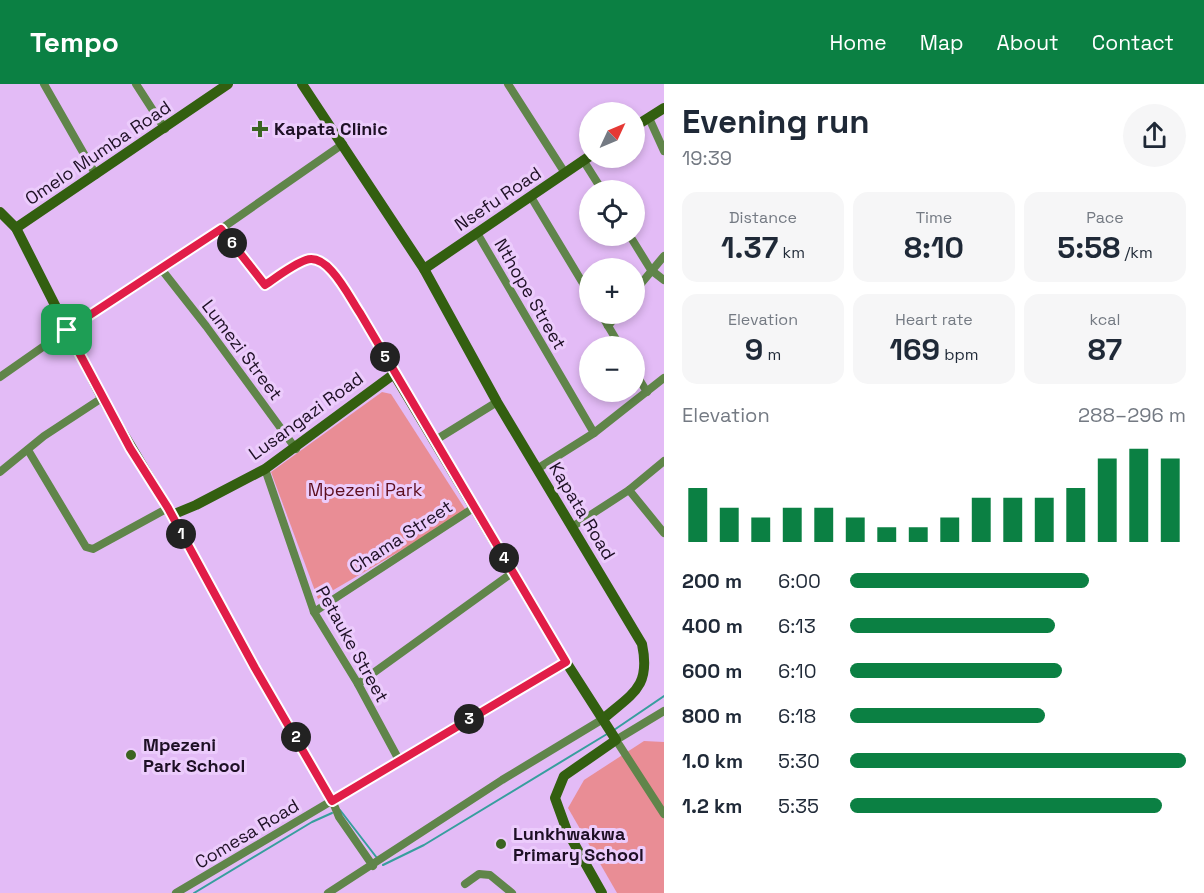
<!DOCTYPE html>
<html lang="en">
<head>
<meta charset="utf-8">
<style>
  :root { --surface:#fff; --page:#f6f6f7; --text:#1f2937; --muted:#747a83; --accent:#0b8043 }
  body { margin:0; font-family:"Space Grotesk",sans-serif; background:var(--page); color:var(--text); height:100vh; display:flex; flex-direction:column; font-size:22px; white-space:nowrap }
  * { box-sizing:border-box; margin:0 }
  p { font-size:20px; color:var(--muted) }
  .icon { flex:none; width:33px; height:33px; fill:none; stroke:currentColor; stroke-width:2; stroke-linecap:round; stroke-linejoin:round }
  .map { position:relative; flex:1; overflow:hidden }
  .sheet { display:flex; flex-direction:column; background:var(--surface); width:540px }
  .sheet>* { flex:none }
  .needle { width:39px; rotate:46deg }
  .fabs { position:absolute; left:579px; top:18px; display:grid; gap:12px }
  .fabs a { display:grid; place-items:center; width:66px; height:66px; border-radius:50%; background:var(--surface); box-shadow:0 3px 9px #0003; font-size:30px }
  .pin { position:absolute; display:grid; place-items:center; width:51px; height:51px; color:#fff; margin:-26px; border-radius:12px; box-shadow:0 3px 9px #0006 }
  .km { position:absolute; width:30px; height:30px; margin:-15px; border-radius:50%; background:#222; color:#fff; font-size:16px; line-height:30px; text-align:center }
  .round { display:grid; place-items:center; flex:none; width:63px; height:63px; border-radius:32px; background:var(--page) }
  .headline { display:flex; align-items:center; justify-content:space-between; height:102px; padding:0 18px }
  h1 { font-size:33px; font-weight:700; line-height:45px }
  .figures { display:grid; grid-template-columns:repeat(3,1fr); gap:9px; height:102px; padding:6px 18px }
  .figures div { display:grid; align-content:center; border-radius:15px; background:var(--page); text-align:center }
  .figures b { font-size:30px; font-weight:700 }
  .figures small { font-size:16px; font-weight:400 }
  .figures p { font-size:16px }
  .chart { height:168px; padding:12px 18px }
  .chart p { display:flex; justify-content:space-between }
  .chart svg { width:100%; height:108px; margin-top:6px; stroke:var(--accent); stroke-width:6 }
  ul { padding:0 18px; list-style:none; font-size:20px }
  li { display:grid; grid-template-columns:96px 72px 1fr; align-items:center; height:45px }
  li i { height:15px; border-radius:8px; background:var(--accent) }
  header { display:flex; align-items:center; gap:36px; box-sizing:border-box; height:84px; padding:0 30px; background:var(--accent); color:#fff }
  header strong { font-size:28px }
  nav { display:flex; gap:33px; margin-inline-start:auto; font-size:21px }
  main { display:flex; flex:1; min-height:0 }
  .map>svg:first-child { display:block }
  .green { fill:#e98d95 }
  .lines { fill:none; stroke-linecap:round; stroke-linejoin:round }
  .stream { stroke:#379e9e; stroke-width:2 }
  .street { stroke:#60854a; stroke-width:8 }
  .secondary { stroke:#335f10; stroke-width:10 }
  .route-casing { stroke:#fff; stroke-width:12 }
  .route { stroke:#e11d48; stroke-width:8 }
  .poi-dot { fill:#3b6420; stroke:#ecccfc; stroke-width:2 }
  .labels { text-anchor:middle; stroke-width:6; stroke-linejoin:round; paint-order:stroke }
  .poi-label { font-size:18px; font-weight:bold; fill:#1e1025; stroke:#ecccfc; text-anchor:start }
  .street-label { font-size:18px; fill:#1e1025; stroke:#ecccfc }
  .park-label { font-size:18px; fill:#5d0e1f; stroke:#ecccfc }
</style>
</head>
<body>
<header>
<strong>Tempo</strong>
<nav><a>Home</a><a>Map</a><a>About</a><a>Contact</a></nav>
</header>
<main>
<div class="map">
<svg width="664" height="809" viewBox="0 0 664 809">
  <rect width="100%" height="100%" fill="#e3bbf6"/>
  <!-- green -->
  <g class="green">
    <polygon points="382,308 391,310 467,428 318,515 271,388"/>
    <polygon points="644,657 664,658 664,809 617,809 568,724 584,696"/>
  </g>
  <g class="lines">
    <!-- stream -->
    <g class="stream">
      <polyline points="614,646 664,612"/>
      <polyline points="340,726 377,774"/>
      <polyline points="383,781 424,761 607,650"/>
      <polyline points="194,809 312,738 332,729"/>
    </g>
    <!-- street -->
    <g class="street">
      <polyline points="44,0 96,91"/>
      <polyline points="136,0 165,45"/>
      <polyline points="508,0 565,89"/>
      <polyline points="649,34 664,67"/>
      <polyline points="583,76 602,106"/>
      <polyline points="531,113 590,211"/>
      <path d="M221 145 265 201C278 193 302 172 318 175 336 179 383 271 394 290"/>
      <polyline points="477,149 594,349"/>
      <polyline points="630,152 651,186 664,196"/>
      <polyline points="162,186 206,242 296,365"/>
      <polyline points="634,208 664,172"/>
      <polyline points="601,230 620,262"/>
      <polyline points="608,242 618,230"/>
      <polyline points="634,287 647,308"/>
      <polyline points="0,293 67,246 162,186 343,60"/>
      <polyline points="434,357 497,318"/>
      <polyline points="28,366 86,463 93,465 168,424"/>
      <polyline points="265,385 314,528 358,600 399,676"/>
      <polyline points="537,385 594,349 664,294"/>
      <polyline points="0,388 44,352 102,314"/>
      <polyline points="629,406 664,449"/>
      <polyline points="172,431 254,584 330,711 339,733 373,782"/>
      <polyline points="572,443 629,406 664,377"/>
      <polyline points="314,528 475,423"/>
      <polyline points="358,600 512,489"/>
      <polyline points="664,627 616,656 664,730"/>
      <polyline points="465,800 479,790 490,791 512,809"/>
      <polyline points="176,809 566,578"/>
      <polyline points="328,809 502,696 603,635"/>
    </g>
    <!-- secondary -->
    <g class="secondary">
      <path d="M302 0 424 185 497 318 642 560C651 603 633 609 603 635"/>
      <polyline points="634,43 664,24"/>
      <polyline points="0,128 16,144 102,314 172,431 196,421 265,385 394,290 566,578 616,656 564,692 555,714 567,747 602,809"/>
      <polyline points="16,144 228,0"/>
      <polyline points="424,185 590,72"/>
    </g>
  </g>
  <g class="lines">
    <defs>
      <path id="route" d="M221 145 265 201C277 193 292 181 306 176 328 168 349 213 360 229L566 578 332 717 255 584 168 424 130 364 67 246Z"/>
    </defs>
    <!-- route casing -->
    <use href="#route" class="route-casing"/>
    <!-- route -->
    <use href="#route" class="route"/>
  </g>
  <!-- markers -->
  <g class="poi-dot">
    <path d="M257 36h6v6h6v6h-6v6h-6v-6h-6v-6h6z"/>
    <circle cx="131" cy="671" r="6"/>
    <circle cx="501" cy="760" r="6"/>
  </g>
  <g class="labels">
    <!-- poi labels -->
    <g class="poi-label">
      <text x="274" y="51">Kapata Clinic</text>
      <text x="143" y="667">Mpezeni<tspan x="143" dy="21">Park School</tspan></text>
      <text x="513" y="756">Lunkhwakwa<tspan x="513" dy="21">Primary School</tspan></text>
    </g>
    <!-- street labels -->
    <g class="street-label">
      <text transform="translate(98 69) rotate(-34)" y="6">Omelo Mumba Road</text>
      <text transform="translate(498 115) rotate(-34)" y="6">Nsefu Road</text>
      <text transform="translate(530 210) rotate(60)" y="6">Nthope Street</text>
      <text transform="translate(242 266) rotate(53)" y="6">Lumezi Street</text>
      <text transform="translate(306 332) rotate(-36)" y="6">Lusangazi Road</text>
      <text transform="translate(582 427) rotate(59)" y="6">Kapata Road</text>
      <text transform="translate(401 453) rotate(-33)" y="6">Chama Street</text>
      <text transform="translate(352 560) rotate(61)" y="6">Petauke Street</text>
      <text transform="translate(247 750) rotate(-31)" y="6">Comesa Road</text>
    </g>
    <!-- park labels -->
    <g class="park-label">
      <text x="365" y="412">Mpezeni Park</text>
    </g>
  </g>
</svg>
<div class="fabs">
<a><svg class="needle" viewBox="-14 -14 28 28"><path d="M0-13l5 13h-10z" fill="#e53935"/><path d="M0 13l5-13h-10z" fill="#747a83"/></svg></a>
<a><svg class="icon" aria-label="locate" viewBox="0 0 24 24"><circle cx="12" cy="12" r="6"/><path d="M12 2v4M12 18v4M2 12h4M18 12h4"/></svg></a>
<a>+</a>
<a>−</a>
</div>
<div class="pin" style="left:67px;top:246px;background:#1e9e55"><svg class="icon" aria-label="arrive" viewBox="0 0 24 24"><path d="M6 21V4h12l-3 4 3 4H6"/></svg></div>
<b class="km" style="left:181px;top:450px">1</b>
<b class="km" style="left:296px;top:653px">2</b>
<b class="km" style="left:469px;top:635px">3</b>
<b class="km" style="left:504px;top:474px">4</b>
<b class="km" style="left:385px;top:273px">5</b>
<b class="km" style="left:232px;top:159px">6</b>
</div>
<section class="sheet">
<div class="headline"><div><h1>Evening run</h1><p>19:39</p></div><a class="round"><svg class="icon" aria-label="share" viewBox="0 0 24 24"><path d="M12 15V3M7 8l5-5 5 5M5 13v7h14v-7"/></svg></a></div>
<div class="figures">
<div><p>Distance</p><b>1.37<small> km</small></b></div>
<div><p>Time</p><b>8:10</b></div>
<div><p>Pace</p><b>5:58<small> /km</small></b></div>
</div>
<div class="figures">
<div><p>Elevation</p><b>9<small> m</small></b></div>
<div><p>Heart rate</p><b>169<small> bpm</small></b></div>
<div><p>kcal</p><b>87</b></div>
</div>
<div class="chart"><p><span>Elevation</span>288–296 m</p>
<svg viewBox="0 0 160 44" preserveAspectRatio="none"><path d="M5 44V22M15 44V30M25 44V34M35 44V30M45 44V30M55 44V34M65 44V38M75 44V38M85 44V34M95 44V26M105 44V26M115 44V26M125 44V22M135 44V10M145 44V6M155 44V10"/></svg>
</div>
<ul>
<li><b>200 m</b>6:00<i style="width:71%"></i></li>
<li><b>400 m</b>6:13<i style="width:61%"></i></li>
<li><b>600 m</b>6:10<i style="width:63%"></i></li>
<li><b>800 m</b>6:18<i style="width:58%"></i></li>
<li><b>1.0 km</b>5:30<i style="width:100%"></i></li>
<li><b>1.2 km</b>5:35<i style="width:93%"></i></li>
</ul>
</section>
</main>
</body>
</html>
